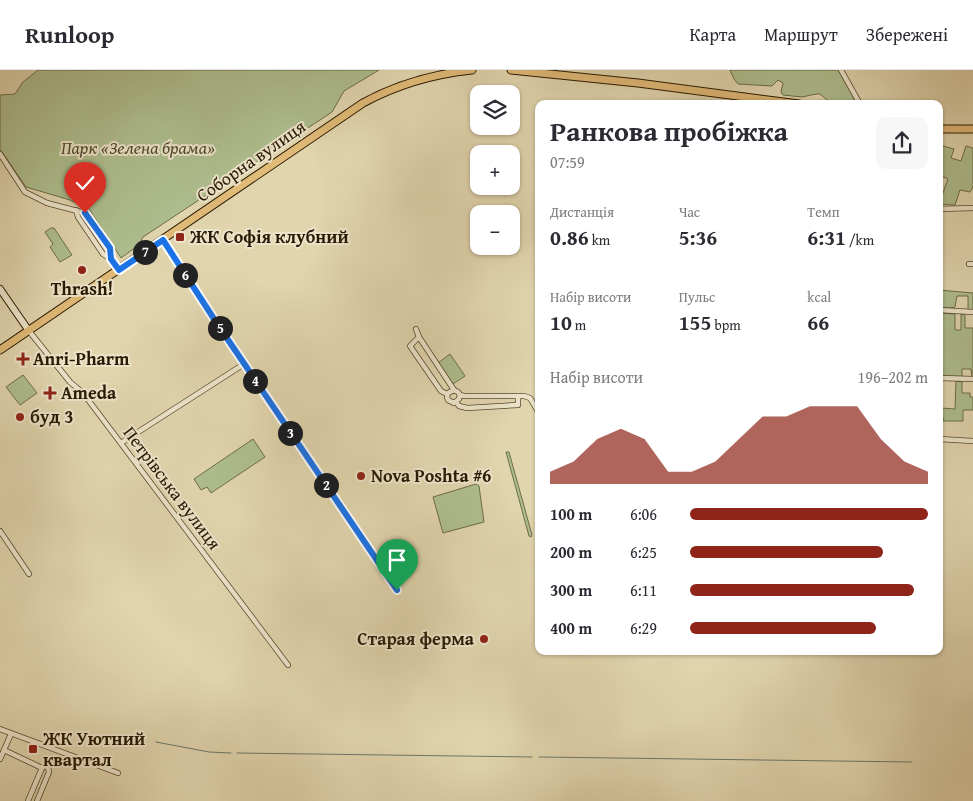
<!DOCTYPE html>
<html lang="uk">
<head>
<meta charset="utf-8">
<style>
  :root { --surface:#fff; --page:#f7f7f7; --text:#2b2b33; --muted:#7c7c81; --line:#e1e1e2; --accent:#8f2418 }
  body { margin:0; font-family:"Gentium Book Plus",serif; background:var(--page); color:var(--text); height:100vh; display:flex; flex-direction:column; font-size:19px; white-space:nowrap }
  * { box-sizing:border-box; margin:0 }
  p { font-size:16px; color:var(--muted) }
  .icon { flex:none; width:28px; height:28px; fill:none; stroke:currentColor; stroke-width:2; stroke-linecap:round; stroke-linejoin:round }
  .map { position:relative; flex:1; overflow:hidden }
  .sheet { position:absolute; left:535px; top:30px; width:408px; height:555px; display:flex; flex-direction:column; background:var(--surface); border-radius:10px; box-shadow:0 1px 4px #0004 }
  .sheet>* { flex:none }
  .controls { position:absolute; left:470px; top:15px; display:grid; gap:10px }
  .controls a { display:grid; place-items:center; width:50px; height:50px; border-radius:10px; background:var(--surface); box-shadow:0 1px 4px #0004; font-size:25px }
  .pin { position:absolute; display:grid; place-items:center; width:42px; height:42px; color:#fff; margin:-51px -21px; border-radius:50% 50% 50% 0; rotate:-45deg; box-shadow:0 0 5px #0007 }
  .pin .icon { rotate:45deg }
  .km { position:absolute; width:25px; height:25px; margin:-12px; border-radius:50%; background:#222; color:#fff; font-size:14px; line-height:25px; text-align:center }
  .round { display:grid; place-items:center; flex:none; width:52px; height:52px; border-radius:10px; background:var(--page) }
  .summary { display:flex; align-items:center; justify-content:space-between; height:85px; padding:0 15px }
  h1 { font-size:28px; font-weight:700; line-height:38px }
  .stats { display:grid; grid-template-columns:repeat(3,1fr); gap:8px; height:85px; padding:5px 15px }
  .stats div { display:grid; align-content:center }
  .stats b { font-size:21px; font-weight:700 }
  .stats small { font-size:14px; font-weight:400 }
  .stats p { font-size:14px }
  .chart { height:140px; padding:10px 15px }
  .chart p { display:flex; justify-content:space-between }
  .chart svg { width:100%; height:90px; margin-top:5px; fill:var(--accent); opacity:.7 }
  ul { padding:0 15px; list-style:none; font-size:16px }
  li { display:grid; grid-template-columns:80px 60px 1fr; align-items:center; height:38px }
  li i { height:12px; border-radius:6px; background:var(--accent) }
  header { display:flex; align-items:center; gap:30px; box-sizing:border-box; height:70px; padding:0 25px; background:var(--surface); border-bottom:1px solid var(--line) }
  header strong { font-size:24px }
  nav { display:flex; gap:28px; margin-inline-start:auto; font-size:18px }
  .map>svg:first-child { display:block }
  .green { fill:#aebe8e; stroke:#6b6c48 }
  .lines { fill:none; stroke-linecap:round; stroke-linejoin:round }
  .stream { stroke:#69786c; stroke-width:1 }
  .street-casing { stroke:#56482e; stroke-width:6 }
  .secondary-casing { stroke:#281903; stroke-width:8 }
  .primary-casing { stroke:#281903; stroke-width:9 }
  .street { stroke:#ece4ca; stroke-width:4.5 }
  .secondary { stroke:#ece4ca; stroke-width:6 }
  .primary { stroke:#e0ba77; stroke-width:7 }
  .route-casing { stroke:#fff; stroke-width:10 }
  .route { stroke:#1a73e8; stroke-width:6 }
  .poi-dot { fill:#8f2418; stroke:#ece4ca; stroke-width:2 }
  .labels { text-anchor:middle; stroke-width:4; stroke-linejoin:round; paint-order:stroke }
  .park-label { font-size:18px; font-style:italic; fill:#504b2d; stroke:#ece4ca }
  .street-label { font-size:18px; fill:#281903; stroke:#ece4ca }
  .poi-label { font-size:18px; font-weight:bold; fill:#281903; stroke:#ece4ca; text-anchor:start }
</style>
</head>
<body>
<header>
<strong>Runloop</strong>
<nav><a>Карта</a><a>Маршрут</a><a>Збережені</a></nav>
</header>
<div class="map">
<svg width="973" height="731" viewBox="0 0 973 731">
  <rect width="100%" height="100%" fill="#e1d5ae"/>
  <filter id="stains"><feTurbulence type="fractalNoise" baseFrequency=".004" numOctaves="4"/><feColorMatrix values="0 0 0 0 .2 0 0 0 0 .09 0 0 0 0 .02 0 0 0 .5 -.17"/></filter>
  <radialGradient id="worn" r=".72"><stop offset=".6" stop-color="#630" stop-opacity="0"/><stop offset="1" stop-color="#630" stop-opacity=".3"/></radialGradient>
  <!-- green -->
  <g class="green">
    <polygon points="38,0 379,0 344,21 332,42 143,167 139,175 121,188 89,139 70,130 26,117 0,79 0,25 15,24 23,12"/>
    <polygon points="730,0 839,0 849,17 856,34 832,34 820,24 816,24 802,27 783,25 781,22 783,13 778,10 772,16 738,14 734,9"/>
    <polygon points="943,76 954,79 951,88 961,91 966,76 973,78 973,117 970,122 960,120 955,135 939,134 948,109 939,105 939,87"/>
    <polygon points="51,158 54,158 72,185 60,192 50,177 53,174 45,162"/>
    <polygon points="939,220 973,223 973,240 968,240 968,226 957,226 955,237 951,238 939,238"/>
    <polygon points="939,243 955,244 955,260 961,260 961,244 965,245 965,258 973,258 973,308 972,308 971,299 962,299 962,307 939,306"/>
    <polygon points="450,284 465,306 453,314 438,293"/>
    <polygon points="23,305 37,323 20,335 6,317"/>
    <polygon points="941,311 941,338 955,339 956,311 962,312 962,323 970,323 970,327 973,327 973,340 963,340 963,351 943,351 943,347 941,346 941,352"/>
    <polygon points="253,369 265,387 211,423 207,417 201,420 194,409"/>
    <polygon points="506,382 509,382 532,465 531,467 529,466"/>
    <polygon points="476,414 479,416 484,452 443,463 433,427"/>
  </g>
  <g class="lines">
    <!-- stream -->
    <g class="stream">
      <polyline points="156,672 209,682 231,683"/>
      <polyline points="237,683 532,687"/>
      <polyline points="539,687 912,692"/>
    </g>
    <defs>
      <g id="street">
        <polyline points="841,0 860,34"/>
        <polyline points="0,84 25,122 47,133 85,143 110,178 111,189"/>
        <polyline points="939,139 973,138"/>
        <polyline points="76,140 78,147 103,184 111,189 119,200"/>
        <polyline points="163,170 216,252 397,520"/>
        <polyline points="969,194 973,194"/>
        <polyline points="939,240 973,242"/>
        <polyline points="416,259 419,267 454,320"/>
        <polyline points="29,261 70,312 83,323 288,595"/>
        <polyline points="419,267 410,276 441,321 447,324"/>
        <polyline points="939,308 973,309"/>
        <polyline points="460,325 459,329 454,333 448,330 447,327 448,323 454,320 458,322 460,325 464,326 524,326 530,328 539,343"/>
        <polyline points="456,332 459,336 467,338 518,335 518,326"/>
        <polyline points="939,369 973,371"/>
        <polyline points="121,373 244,294"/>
        <polyline points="0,461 29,504"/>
        <polyline points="560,581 579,581"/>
        <polyline points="0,659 118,703"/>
        <polyline points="4,680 42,698 28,731"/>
        <polyline points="0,689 11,664"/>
        <polyline points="37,731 49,702 48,697 44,696 42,698"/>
      </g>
      <polyline id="secondary" points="0,219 29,261"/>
      <g id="primary">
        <polyline points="511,0 638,13 799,34"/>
        <polyline points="939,59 973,59"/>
        <path d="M0 280 363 33C398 14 433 4 472 0"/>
      </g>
    </defs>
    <!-- street casing -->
    <use href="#street" class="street-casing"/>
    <!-- secondary casing -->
    <use href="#secondary" class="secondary-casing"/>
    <!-- primary casing -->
    <use href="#primary" class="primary-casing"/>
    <!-- street -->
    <use href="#street" class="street"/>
    <!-- secondary -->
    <use href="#secondary" class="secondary"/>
    <!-- primary -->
    <use href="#primary" class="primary"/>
  </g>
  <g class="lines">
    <defs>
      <polyline id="route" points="85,143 110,178 111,189 119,200 163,170 216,252 397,520"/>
    </defs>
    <!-- route casing -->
    <use href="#route" class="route-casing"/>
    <!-- route -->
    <use href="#route" class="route"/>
  </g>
  <!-- markers -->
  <g class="poi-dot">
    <rect x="175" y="162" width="10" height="10" rx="2.5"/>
    <circle cx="82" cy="200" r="5"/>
    <path d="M20.5 281.5h5v5h5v5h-5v5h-5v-5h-5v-5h5z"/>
    <path d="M47.5 315.5h5v5h5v5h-5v5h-5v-5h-5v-5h5z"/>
    <circle cx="20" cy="347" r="5"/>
    <circle cx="361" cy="406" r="5"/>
    <circle cx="484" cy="569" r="5"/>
    <rect x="28" y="674" width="10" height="10" rx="2.5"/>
  </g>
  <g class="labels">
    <!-- park labels -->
    <g class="park-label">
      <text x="138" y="84">Парк «Зелена брама»</text>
    </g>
    <!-- street labels -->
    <g class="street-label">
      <text transform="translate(251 91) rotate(-35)" y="6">Соборна вулиця</text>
      <text transform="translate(172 418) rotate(53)" y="6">Петрівська вулиця</text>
    </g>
    <!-- poi labels -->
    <g class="poi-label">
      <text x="190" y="173">ЖК Софія клубний</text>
      <text x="82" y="225" text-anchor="middle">Thrash!</text>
      <text x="33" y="295">Anri-Pharm</text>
      <text x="61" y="329">Ameda</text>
      <text x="30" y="353">буд 3</text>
      <text x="371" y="412">Nova Poshta #6</text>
      <text x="474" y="575" text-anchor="end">Старая ферма</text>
      <text x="43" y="675">ЖК Уютний<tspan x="43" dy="21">квартал</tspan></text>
    </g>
  </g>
  <rect width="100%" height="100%" filter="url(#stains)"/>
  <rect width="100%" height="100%" fill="url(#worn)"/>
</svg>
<div class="controls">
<a><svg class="icon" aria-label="layers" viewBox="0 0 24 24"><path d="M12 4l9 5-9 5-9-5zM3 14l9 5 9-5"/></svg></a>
<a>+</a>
<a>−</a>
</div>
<div class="pin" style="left:397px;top:520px;background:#1e9e55"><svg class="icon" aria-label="arrive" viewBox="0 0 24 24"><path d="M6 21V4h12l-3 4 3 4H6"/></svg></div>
<div class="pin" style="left:85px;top:143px;background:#d93025"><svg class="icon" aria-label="check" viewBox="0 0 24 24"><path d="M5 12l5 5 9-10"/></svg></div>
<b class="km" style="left:326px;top:415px">2</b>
<b class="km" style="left:290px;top:363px">3</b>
<b class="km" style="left:255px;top:311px">4</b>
<b class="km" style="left:220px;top:258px">5</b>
<b class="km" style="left:185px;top:205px">6</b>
<b class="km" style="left:145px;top:182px">7</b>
<section class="sheet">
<div class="summary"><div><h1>Ранкова пробіжка</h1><p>07:59</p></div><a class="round"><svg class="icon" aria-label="share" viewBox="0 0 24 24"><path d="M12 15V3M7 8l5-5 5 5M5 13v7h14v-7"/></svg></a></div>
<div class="stats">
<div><p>Дистанція</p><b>0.86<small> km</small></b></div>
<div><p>Час</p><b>5:36</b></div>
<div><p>Темп</p><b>6:31<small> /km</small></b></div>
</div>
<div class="stats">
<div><p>Набір висоти</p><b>10<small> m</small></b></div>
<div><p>Пульс</p><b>155<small> bpm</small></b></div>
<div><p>kcal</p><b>66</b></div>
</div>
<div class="chart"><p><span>Набір висоти</span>196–202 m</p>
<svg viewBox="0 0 160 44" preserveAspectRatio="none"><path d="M0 44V38L10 33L20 22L30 17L40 22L50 38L60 38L70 33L80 22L90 11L100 11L110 6L120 6L130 6L140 22L150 33L160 38V44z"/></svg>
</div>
<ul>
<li><b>100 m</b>6:06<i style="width:100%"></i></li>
<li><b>200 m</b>6:25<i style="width:81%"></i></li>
<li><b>300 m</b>6:11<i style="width:94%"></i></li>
<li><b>400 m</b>6:29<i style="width:78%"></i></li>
</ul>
</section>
</div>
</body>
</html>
